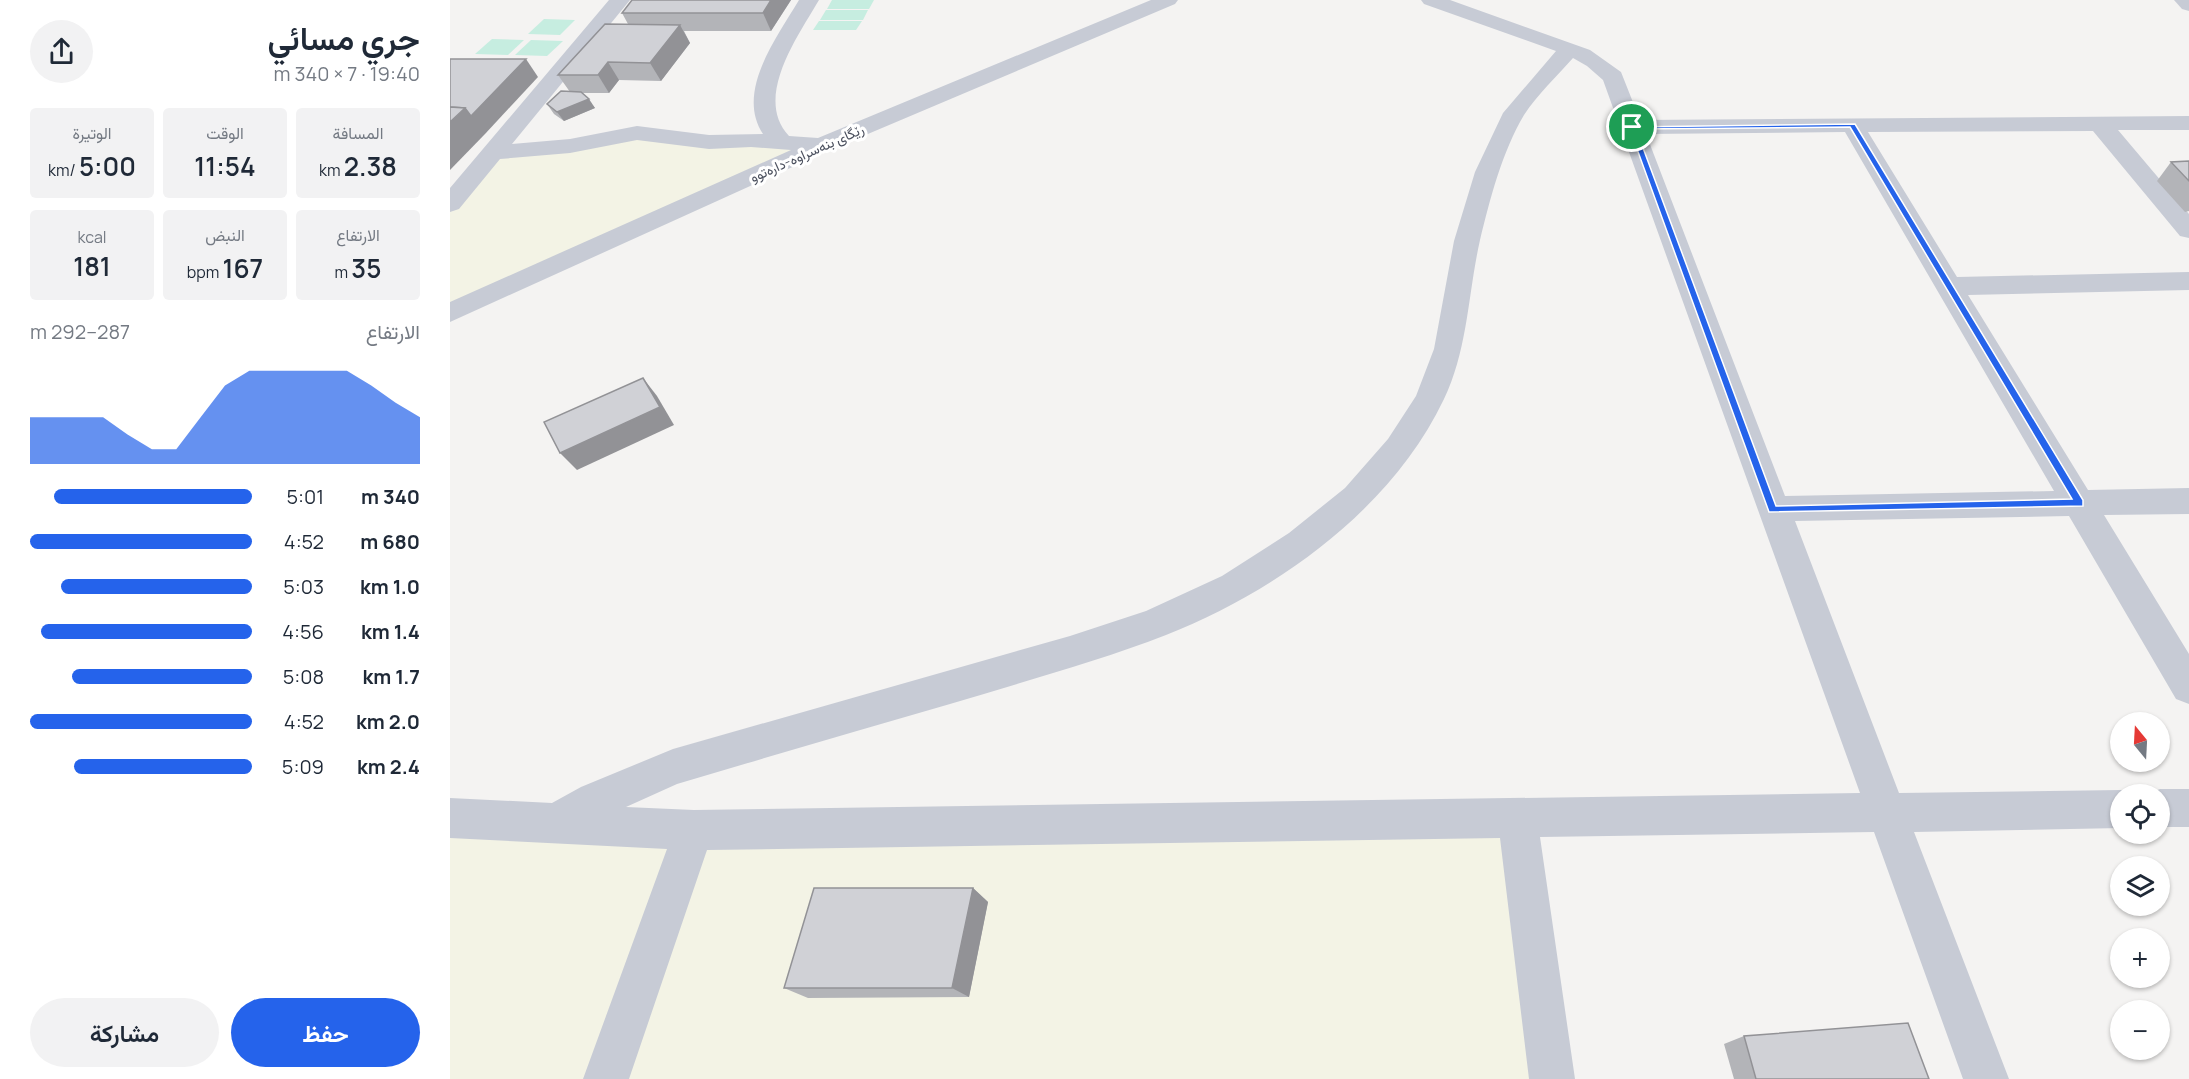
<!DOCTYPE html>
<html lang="ar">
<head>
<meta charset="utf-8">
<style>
  :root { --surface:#fff; --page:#f2f2f3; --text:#1f2937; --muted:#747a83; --accent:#2563eb }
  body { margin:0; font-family:Manrope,Vazirmatn,sans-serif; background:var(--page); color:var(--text); direction:rtl; height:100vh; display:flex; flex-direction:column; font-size:22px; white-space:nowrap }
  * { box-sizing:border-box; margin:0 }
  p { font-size:20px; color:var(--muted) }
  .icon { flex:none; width:33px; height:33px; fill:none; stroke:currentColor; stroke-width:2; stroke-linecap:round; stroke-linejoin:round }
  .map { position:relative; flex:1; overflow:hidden; direction:ltr }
  .drawer { display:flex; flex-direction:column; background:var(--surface); width:450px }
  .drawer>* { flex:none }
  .needle { width:39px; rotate:342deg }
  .fabs { position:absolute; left:1660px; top:712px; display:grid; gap:12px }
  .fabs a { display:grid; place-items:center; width:60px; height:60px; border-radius:50%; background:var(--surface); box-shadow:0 2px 4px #0004; font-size:30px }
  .pin { position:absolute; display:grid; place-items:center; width:51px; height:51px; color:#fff; margin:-26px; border:3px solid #fff; border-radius:50%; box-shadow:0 2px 6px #0007 }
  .round { display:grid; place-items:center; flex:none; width:63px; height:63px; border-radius:32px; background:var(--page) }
  .summary { display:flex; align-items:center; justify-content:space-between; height:102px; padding:0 30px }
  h1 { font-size:33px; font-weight:600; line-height:45px }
  .metrics { display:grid; grid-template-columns:repeat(3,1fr); gap:9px; height:102px; padding:6px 30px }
  .metrics div { display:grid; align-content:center; border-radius:6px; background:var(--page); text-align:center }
  .metrics b { font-size:26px; font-weight:600 }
  .metrics small { font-size:16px; font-weight:400 }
  .metrics p { font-size:16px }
  .chart { height:168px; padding:12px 30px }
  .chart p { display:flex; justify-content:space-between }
  .chart svg { width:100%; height:108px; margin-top:6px; fill:var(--accent); opacity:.7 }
  .cta { display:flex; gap:12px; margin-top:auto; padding:12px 30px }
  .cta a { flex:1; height:69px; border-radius:36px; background:var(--accent); color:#fff; font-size:24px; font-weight:600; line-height:69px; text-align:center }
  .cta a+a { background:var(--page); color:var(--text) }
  ul { padding:0 30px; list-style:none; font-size:20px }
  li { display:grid; grid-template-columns:96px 72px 1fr; align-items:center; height:45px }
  li i { height:15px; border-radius:8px; background:var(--accent) }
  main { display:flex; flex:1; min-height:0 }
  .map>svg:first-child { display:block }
  .green { fill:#c6ede0 }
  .sand { fill:#f3f3e5 }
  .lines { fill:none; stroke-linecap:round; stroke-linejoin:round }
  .minor { fill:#c7cbd5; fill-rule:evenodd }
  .wall { fill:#b3b4b8 }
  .shaded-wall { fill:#929296 }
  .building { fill:#d0d1d6; stroke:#929296; stroke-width:1.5 }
  .route { fill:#2563eb; stroke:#fff; stroke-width:1.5; fill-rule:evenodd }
  .labels { text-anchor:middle; stroke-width:6; stroke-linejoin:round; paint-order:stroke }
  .far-street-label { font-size:14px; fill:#4b505e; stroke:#fff }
</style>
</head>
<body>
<main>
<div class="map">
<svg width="1739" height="1079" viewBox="0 0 1739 1079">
  <rect width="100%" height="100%" fill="#f4f3f2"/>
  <!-- green -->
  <g class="green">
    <polygon points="382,0 424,0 419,9 377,9"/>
    <polygon points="376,10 418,10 413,20 370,20"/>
    <polygon points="94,19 125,20 110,35 78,34"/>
    <polygon points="369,21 412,21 406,30 363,30"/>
    <polygon points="42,39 74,40 58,55 25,54"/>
    <polygon points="81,40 113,41 97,56 65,55"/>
  </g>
  <!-- sand -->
  <g class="sand">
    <polygon points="187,133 372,145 0,313 0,204 42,153"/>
    <polygon points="1067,816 1102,1079 0,1079 0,818"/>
  </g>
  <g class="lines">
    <!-- minor -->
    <g class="minor">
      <path d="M159 0H180L62 144 120 139 187 126 259 135 313 134C285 92 327 37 349 0H369C348 36 303 98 339 136L368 138 701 0H728L725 4 380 150 0 322V302L341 150 301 147 259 149 187 140 120 153 50 159 9 209 0 212V188Z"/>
      <path d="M971 0H1000L1140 50 1171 72 1190 120 1739 116V130H1668L1739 214V238L1730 236 1643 131 1418 132 1507 277 1739 272V290L1518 295 1638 490 1739 488V514L1654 515 1739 654V704L1726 699 1619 516 1345 521 1449 793 1671 790 1684 795H1671V828L1464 832 1559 1079H1513L1424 832 1090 837 1125 1079H1079L1050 838 257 850 179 1079H133L217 849 0 838V798L102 803 131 787 223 749 620 636 696 611 772 576 839 533 895 488 938 439 966 396 984 349 1004 241 1025 172 1053 113 1106 51 974 4ZM1123 58 1137 66 1153 80 1410 793 244 810 176 807 227 784C318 757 409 730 500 704 572 682 646 662 716 635 827 591 941 510 994 399 1018 349 1018 293 1030 240 1040 199 1052 152 1074 115 1087 95 1107 76 1123 58ZM1395 132 1604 491 1335 496 1196 134Z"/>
      <polygon points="1724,0 1739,0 1739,11 1732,9"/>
      <polygon points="1710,789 1739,789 1739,827 1710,827 1710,795 1696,795"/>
    </g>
  </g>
  <!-- wall -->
  <g class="wall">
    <polygon points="341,0 321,31 234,31 240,43 211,81 169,80 159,93 131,93 145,108 114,121 104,114 97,104 120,92 108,75 178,24 172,13"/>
    <polygon points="1739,161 1739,211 1735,212 1707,181 1721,162"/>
    <polygon points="523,888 538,902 519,997 358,998 334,988"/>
    <polygon points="1294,1036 1479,1079 1284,1079 1274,1044"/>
  </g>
  <!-- shaded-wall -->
  <g class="shaded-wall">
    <polygon points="321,0 341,0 321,31 313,13"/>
    <polygon points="230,25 240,43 211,81 200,63"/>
    <polygon points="76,59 88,77 35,134 0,170 0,122 15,108"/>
    <polygon points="158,62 169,80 159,93 148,75"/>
    <polygon points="139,99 145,108 114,121 107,112"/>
    <polygon points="193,378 207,396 224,425 127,470 110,453"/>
    <polygon points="523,888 538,902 519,997 502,988"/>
  </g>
  <!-- building -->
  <g class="building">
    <polygon points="182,0 321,0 313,13 172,13"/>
    <polygon points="155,24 230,25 200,63 158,62 148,75 108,75"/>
    <polygon points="0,59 76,59 21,116 15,108 0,107"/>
    <polygon points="111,91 131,92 139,99 107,112 97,104"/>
    <polygon points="0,107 15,108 0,122"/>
    <polygon points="1739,161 1739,181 1721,162"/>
    <polygon points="193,378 210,407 110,453 94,422"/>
    <polygon points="364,888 523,888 502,988 334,988"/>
    <polygon points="1458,1023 1479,1079 1306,1079 1294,1036"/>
  </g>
  <!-- route -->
  <path class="route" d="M1405 124 1633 500V506L1319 512 1179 127ZM1400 127 1622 499 1326 506 1186 129Z"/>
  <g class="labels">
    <!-- far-street labels -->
    <g class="far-street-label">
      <text transform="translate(357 153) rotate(-24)" y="5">رێگای بنەسراوە-دارەتوو</text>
    </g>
  </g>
</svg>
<div class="fabs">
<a><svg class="needle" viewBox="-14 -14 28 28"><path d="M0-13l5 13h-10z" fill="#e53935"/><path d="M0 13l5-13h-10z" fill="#747a83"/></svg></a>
<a><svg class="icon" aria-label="locate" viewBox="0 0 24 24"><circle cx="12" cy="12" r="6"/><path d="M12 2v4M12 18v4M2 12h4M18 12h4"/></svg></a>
<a><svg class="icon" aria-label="layers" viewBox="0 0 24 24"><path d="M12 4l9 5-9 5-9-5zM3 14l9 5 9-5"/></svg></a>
<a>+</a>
<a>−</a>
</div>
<div class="pin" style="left:1182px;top:127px;background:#1e9e55"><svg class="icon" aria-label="arrive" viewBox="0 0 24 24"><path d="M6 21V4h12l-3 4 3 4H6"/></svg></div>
</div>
<section class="drawer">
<div class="summary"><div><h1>جري مسائي</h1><p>19:40 · 7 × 340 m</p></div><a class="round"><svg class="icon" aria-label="share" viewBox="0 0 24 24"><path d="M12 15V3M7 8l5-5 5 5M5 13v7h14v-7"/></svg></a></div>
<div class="metrics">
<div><p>المسافة</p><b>2.38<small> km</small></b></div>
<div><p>الوقت</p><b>11:54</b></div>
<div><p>الوتيرة</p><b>5:00<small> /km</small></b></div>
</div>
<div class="metrics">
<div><p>الارتفاع</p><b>35<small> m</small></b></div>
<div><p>النبض</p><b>167<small> bpm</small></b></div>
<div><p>kcal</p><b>181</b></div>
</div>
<div class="chart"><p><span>الارتفاع</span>287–292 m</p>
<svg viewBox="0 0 160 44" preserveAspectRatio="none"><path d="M0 44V25L10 25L20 25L30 25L40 32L50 38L60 38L70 25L80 12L90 6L100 6L110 6L120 6L130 6L140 12L150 19L160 25V44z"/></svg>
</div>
<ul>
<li><b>340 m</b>5:01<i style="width:89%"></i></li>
<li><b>680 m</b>4:52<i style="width:100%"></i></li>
<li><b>1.0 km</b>5:03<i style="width:86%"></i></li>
<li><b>1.4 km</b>4:56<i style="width:95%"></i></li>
<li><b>1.7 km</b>5:08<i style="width:81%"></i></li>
<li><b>2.0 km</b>4:52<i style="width:100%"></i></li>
<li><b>2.4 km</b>5:09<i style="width:80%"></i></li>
</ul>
<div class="cta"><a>حفظ</a><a>مشاركة</a></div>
</section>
</main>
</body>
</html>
